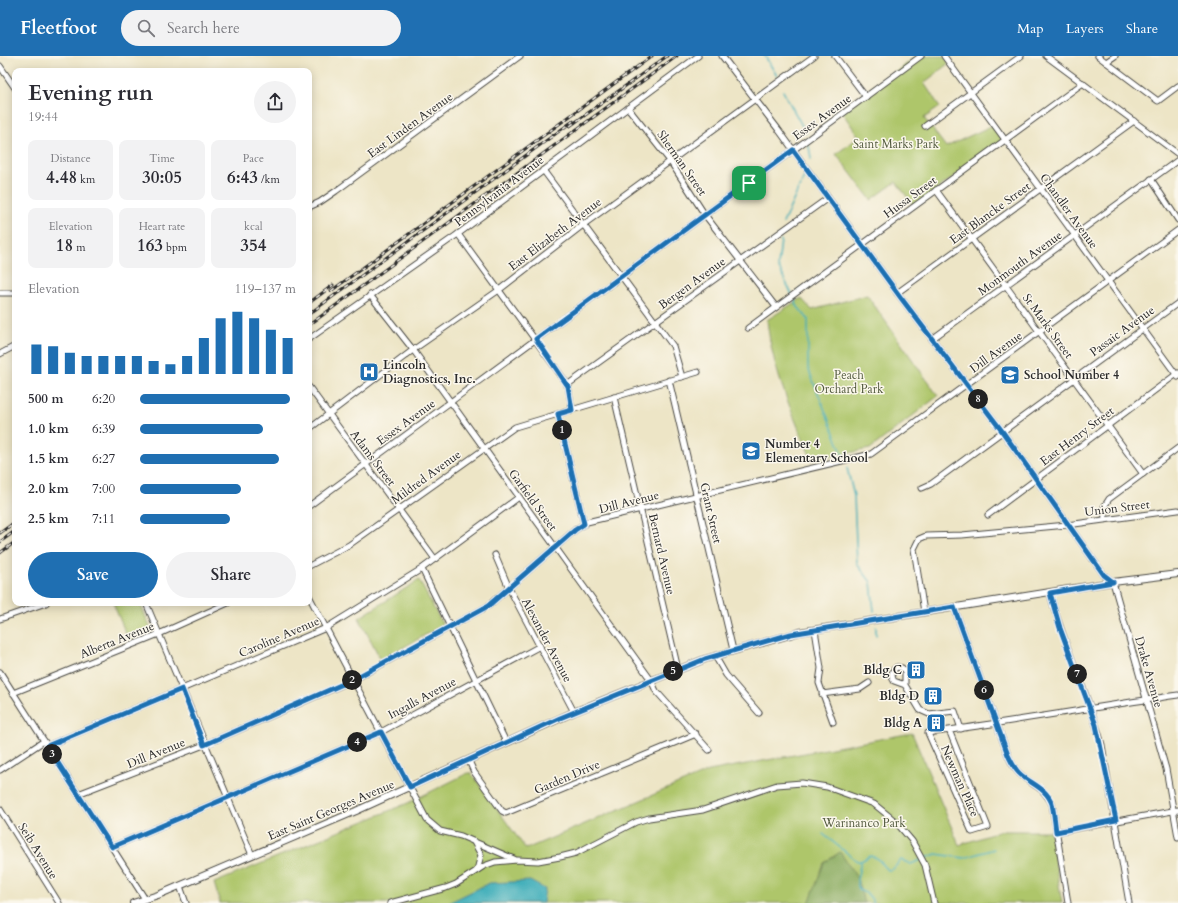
<!DOCTYPE html>
<html lang="en">
<head>
<meta charset="utf-8">
<style>
  :root { --surface:#fff; --page:#f2f2f3; --text:#2b2b33; --muted:#7c7c81; --accent:#1f6fb2 }
  body { margin:0; font-family:Cardo,serif; background:var(--page); color:var(--text); height:100vh; display:flex; flex-direction:column; font-size:15px; white-space:nowrap }
  * { box-sizing:border-box; margin:0 }
  p { font-size:13px; color:var(--muted) }
  .icon { flex:none; width:22px; height:22px; fill:none; stroke:currentColor; stroke-width:2; stroke-linecap:round; stroke-linejoin:round }
  .map { position:relative; flex:1; overflow:hidden }
  .panel { position:absolute; left:12px; top:12px; width:300px; height:538px; display:flex; flex-direction:column; background:var(--surface); border-radius:8px; box-shadow:0 2px 10px #0003 }
  .panel>* { flex:none }
  .pin { position:absolute; display:grid; place-items:center; width:34px; height:34px; color:#fff; margin:-17px; border-radius:8px; box-shadow:0 2px 6px #0006 }
  .km { position:absolute; width:20px; height:20px; margin:-10px; border-radius:50%; background:#222; color:#fff; font-size:11px; line-height:20px; text-align:center }
  .round { display:grid; place-items:center; flex:none; width:42px; height:42px; border-radius:21px; background:var(--page) }
  .overview { display:flex; align-items:center; justify-content:space-between; height:68px; padding:0 16px }
  h1 { font-size:22px; font-weight:700; line-height:30px }
  .figures { display:grid; grid-template-columns:repeat(3,1fr); gap:6px; height:68px; padding:4px 16px }
  .figures div { display:grid; align-content:center; border-radius:8px; background:var(--page); text-align:center }
  .figures b { font-size:17px; font-weight:700 }
  .figures small { font-size:11px; font-weight:400 }
  .figures p { font-size:11px }
  .chart { height:112px; padding:8px 16px }
  .chart p { display:flex; justify-content:space-between }
  .chart svg { width:100%; height:72px; margin-top:4px; stroke:var(--accent); stroke-width:6 }
  .cta { display:flex; gap:8px; margin-top:auto; padding:8px 16px }
  .cta a { flex:1; height:46px; border-radius:24px; background:var(--accent); color:#fff; font-size:16px; font-weight:700; line-height:46px; text-align:center }
  .cta a+a { background:var(--page); color:var(--text) }
  ul { padding:0 16px; list-style:none; font-size:13px }
  li { display:grid; grid-template-columns:64px 48px 1fr; align-items:center; height:30px }
  li i { height:10px; border-radius:5px; background:var(--accent) }
  header { display:flex; align-items:center; gap:24px; box-sizing:border-box; height:56px; padding:0 20px; background:var(--accent); color:#fff }
  header strong { font-size:19px }
  nav { display:flex; gap:22px; margin-inline-start:auto; font-size:14px }
  .search { width:280px; height:36px; background:var(--page); display:flex; align-items:center; gap:10px; box-sizing:border-box; padding:0 14px; border-radius:22px; color:var(--muted); font-size:15px }
  .map>svg:first-child { display:block }
  .green { fill:#aec66b; stroke:#6c784b }
  .forest { fill:#8aab5f; stroke:#5a6b45 }
  .water { fill:#3dadb9; stroke:#346c72 }
  .lines { fill:none; stroke-linecap:round; stroke-linejoin:round }
  .stream { stroke:#3dadb9; stroke-width:1.5 }
  .minor-casing { stroke:#484742; stroke-width:7 }
  .major-casing { stroke:#484742; stroke-width:8 }
  .minor { stroke:#fff; stroke-width:5 }
  .major { stroke:#fff; stroke-width:6 }
  .rail-casing { stroke:#2b2b2b; stroke-width:3 }
  .rail { stroke:#fbf7ec; stroke-width:1.5; stroke-dasharray:4.5; stroke-linecap:butt }
  .route-casing { stroke:#fff; stroke-width:8 }
  .route { stroke:#1f6fb2; stroke-width:5 }
  .labels { text-anchor:middle; stroke-width:3; stroke-linejoin:round; paint-order:stroke }
  .street-label { font-size:12px; fill:#2b2b2b; stroke:#fbf7ec }
  .park-label { font-size:12px; fill:#525a3e; stroke:#fbf7ec }
  .poi-label { font-size:12px; font-weight:bold; fill:#2b2b2b; stroke:#fbf7ec; text-anchor:start }
</style>
</head>
<body>
<header>
<strong>Fleetfoot</strong>
<div class="search"><svg class="icon" aria-label="search" viewBox="0 0 24 24"><circle cx="10" cy="10" r="6"/><path d="M15 15l6 6"/></svg>Search here</div>
<nav><a>Map</a><a>Layers</a><a>Share</a></nav>
</header>
<div class="map">
<svg width="1178" height="847" viewBox="0 0 1178 847">
  <rect width="100%" height="100%" fill="#fbf7ec"/>
  <filter id="ink" filterUnits="userSpaceOnUse"><feTurbulence type="fractalNoise" baseFrequency=".025" numOctaves="2"/><feDisplacementMap in="SourceGraphic" scale="8" xChannelSelector="R" yChannelSelector="G"/><feConvolveMatrix kernelMatrix="1 2 1 2 8 2 1 2 1" color-interpolation-filters="sRGB"/></filter>
  <filter id="wash" filterUnits="userSpaceOnUse"><feTurbulence type="fractalNoise" baseFrequency=".012" numOctaves="4" result="noise"/><feDisplacementMap in="SourceGraphic" scale="16" xChannelSelector="R" yChannelSelector="G"/><feGaussianBlur stdDeviation="0.9" result="paint"/><feColorMatrix in="noise" values="0 0 0 0 0 0 0 0 0 0 0 0 0 0 0 0 0 1.4 0 .05"/><feComposite in="paint" operator="in"/></filter>
  <g filter="url(#wash)">
    <rect width="100%" height="100%" fill="#ede5c6"/>
    <!-- green -->
    <g class="green">
      <polygon points="917,0 944,0 949,7 924,27 940,51 924,62 946,91 993,69 1004,84 914,150 896,126 871,144 836,98 859,81 842,56"/>
      <path d="M867 239 938 340 870 393 812 404C793 359 772 314 767 264L801 242 812 254Z"/>
      <polygon points="419,524 443,569 381,604 359,562"/>
      <polygon points="113,547 140,547 152,576 129,585"/>
      <polygon points="912,677 959,789 1001,775 1050,775 1062,847 220,847 214,827 408,747 468,717 471,717 526,793 709,715"/>
    </g>
    <!-- forest -->
    <polygon class="forest" points="840,796 857,822 864,847 809,847 824,807"/>
    <!-- water -->
    <polygon class="water" points="530,825 545,833 543,847 448,847 489,827"/>
    <g class="lines">
      <!-- stream -->
      <g class="stream">
        <polyline points="765,0 777,20"/>
        <polyline points="783,35 806,77"/>
        <polyline points="809,90 811,103"/>
        <polyline points="783,167 804,121"/>
        <polyline points="781,184 778,210 798,251 808,263 808,312 844,402"/>
        <polyline points="847,412 854,440 857,508 871,526 874,555"/>
        <polyline points="876,571 876,580"/>
        <polyline points="823,778 857,805 861,805 870,800 877,802 888,814 893,813 901,804 911,808 936,798 964,802 994,793"/>
        <path d="M861 805 857 824 859 834C866 837 870 838 873 847"/>
      </g>
    </g>
  </g>
  <g filter="url(#ink)">
    <g class="lines">
      <defs>
        <g id="minor">
          <polyline points="722,0 778,73 901,242 1002,375 1104,519 1113,526 1166,713 1178,781"/>
          <polyline points="835,0 866,41"/>
          <polyline points="944,0 1178,321"/>
          <polyline points="1046,0 1178,98"/>
          <polyline points="1098,0 1158,45 1178,30"/>
          <polyline points="1106,6 1115,0"/>
          <polyline points="0,10 15,32"/>
          <polyline points="628,52 670,105 705,159 776,251"/>
          <polyline points="925,70 1021,0"/>
          <polyline points="543,114 673,290 682,321"/>
          <polyline points="1151,123 1178,164"/>
          <polyline points="936,134 1143,418"/>
          <polyline points="309,151 320,146 336,135 520,0"/>
          <polyline points="458,178 568,329 572,354"/>
          <polyline points="0,237 15,237"/>
          <polyline points="897,237 1134,65"/>
          <polyline points="370,239 414,295 651,624 656,635 709,694"/>
          <polyline points="748,272 1083,27"/>
          <polyline points="309,283 458,178 698,0"/>
          <polyline points="932,283 1178,104"/>
          <polyline points="0,298 15,290"/>
          <polyline points="669,324 733,594"/>
          <polyline points="567,329 828,142"/>
          <polyline points="309,331 435,503"/>
          <polyline points="614,341 678,613"/>
          <polyline points="558,358 584,468"/>
          <polyline points="309,373 413,294 499,234 583,169 814,0"/>
          <polyline points="922,432 931,428 1178,247"/>
          <polyline points="309,450 921,0"/>
          <polyline points="988,459 1178,317"/>
          <polyline points="1105,463 1104,451 1109,443 1178,392"/>
          <polyline points="495,499 509,532 574,656"/>
          <polyline points="309,510 349,489 515,371 698,316"/>
          <polyline points="422,513 506,686"/>
          <path d="M1050 537C1063 589 1088 637 1102 689L1129 847"/>
          <polyline points="309,540 427,764 440,775 461,780 514,803"/>
          <polyline points="146,547 252,799"/>
          <path d="M954 551 1008 699C1011 706 1014 713 1020 718 1034 731 1041 728 1052 748L1068 847"/>
          <polyline points="924,556 914,493 919,483 926,480 962,479 1067,469 1178,454"/>
          <polyline points="0,563 46,547"/>
          <polyline points="815,574 821,612 819,627 833,666"/>
          <polyline points="715,600 726,619 759,657"/>
          <polyline points="0,616 145,843"/>
          <path d="M905 629 894 625C891 620 891 615 897 611L902 612 905 615V629L920 654 929 658 955 655 961 673"/>
          <polyline points="13,637 159,578 228,547"/>
          <polyline points="822,638 860,633 869,627"/>
          <path d="M949 674 988 771 972 776 928 677C1012 666 1095 651 1178 639"/>
          <polyline points="47,690 326,572 420,514 519,441"/>
          <polyline points="469,705 474,716 502,755 506,757 696,678"/>
          <polyline points="0,714 44,685"/>
          <polyline points="78,738 204,689 353,624 488,550 575,474 587,466 871,398 1178,174"/>
          <polyline points="0,753 59,847"/>
          <polyline points="1056,776 1178,754"/>
          <polyline points="474,786 481,799 477,814"/>
          <polyline points="112,791 381,676 540,590"/>
          <polyline points="180,830 186,847"/>
          <polyline points="390,847 446,832 456,828 484,810 495,806 517,804 538,805 560,801 576,797 636,766 649,762 703,754 777,729 802,727 827,731 874,748 895,765 912,785 925,809 934,847"/>
        </g>
        <polyline id="major" points="133,847 158,839 356,755 574,656 705,603 800,576 1113,526 1178,518"/>
      </defs>
      <!-- minor casing -->
      <use href="#minor" class="minor-casing"/>
      <!-- major casing -->
      <use href="#major" class="major-casing"/>
      <!-- minor -->
      <use href="#minor" class="minor"/>
      <!-- major -->
      <use href="#major" class="major"/>
      <defs>
        <g id="rail">
          <polyline points="570,70 667,0"/>
          <polyline points="331,235 652,0"/>
          <polyline points="309,247 333,229"/>
          <polyline points="309,258 573,65"/>
          <polyline points="309,269 677,0"/>
          <polyline points="0,477 15,466"/>
          <polyline points="0,486 15,475"/>
          <polyline points="0,497 15,486"/>
        </g>
      </defs>
      <!-- rail casing -->
      <use href="#rail" class="rail-casing"/>
      <!-- rail -->
      <use href="#rail" class="rail"/>
    </g>
  </g>
  <g class="lines" filter="url(#ink)">
    <defs>
      <path id="route" d="M793 94 901 242 1002 375 1104 519 1113 526 1050 537 1060 572 1096 669 1116 764 1056 776C1055 767 1054 757 1052 748 1046 731 1030 728 1019 717 1014 712 1011 705 1008 699L954 551 791 578 705 603 560 662 410 731 381 676 112 791 47 690 182 633 204 689 352 624 488 550 575 474 584 468 558 358 572 354 568 330 536 283Z"/>
    </defs>
    <!-- route casing -->
    <use href="#route" class="route-casing"/>
    <!-- route -->
    <use href="#route" class="route"/>
  </g>
  <!-- icons -->
  <defs>
    <symbol id="hospital-square" viewBox="-11 -11 22 22"><rect x="-9" y="-9" width="18" height="18" rx="4" fill="#1f6fb2" stroke="#fbf7ec"/><path d="M-5-5h3v3.5h4V-5h3V5h-3V1.5h-4V5h-3Z" fill="#fff"/></symbol>
    <symbol id="school-square" viewBox="-11 -11 22 22"><rect x="-9" y="-9" width="18" height="18" rx="4" fill="#1f6fb2" stroke="#fbf7ec"/><path d="M0-5L7-2L0 1L-7-2ZM-4 1L0 2.5L4 1V4Q0 6-4 4Z" fill="#fff"/></symbol>
    <symbol id="building-square" viewBox="-11 -11 22 22"><rect x="-9" y="-9" width="18" height="18" rx="4" fill="#1f6fb2" stroke="#fbf7ec"/><path d="M-4-6H4V6H1V3H-1V6H-4ZM-2.5-4.3h1.7v1.8h-1.7ZM.8-4.3h1.7v1.8H.8ZM-2.5-1h1.7V.8h-1.7ZM.8-1h1.7V.8H.8Z" fill="#fff"/></symbol>
  </defs>
  <g fill-rule="evenodd">
    <use href="#hospital-square" x="358" y="305" width="22" height="22"/>
    <use href="#school-square" x="999" y="308" width="22" height="22"/>
    <use href="#school-square" x="740" y="384" width="22" height="22"/>
    <use href="#building-square" x="905" y="603" width="22" height="22"/>
    <use href="#building-square" x="922" y="629" width="22" height="22"/>
    <use href="#building-square" x="925" y="656" width="22" height="22"/>
  </g>
  <g class="labels">
    <!-- street labels -->
    <g class="street-label">
      <text transform="translate(822 61) rotate(-36)" y="4">Essex Avenue</text>
      <text transform="translate(410 69) rotate(-36)" y="4">East Linden Avenue</text>
      <text transform="translate(682 107) rotate(55)" y="4">Sherman Street</text>
      <text transform="translate(499 135) rotate(-37)" y="4">Pennsylvania Avenue</text>
      <text transform="translate(910 141) rotate(-36)" y="4">Hussa Street</text>
      <text transform="translate(1069 155) rotate(54)" y="4">Chandler Avenue</text>
      <text transform="translate(990 157) rotate(-36)" y="4">East Blancke Street</text>
      <text transform="translate(555 178) rotate(-37)" y="4">East Elizabeth Avenue</text>
      <text transform="translate(1020 207) rotate(-36)" y="4">Monmouth Avenue</text>
      <text transform="translate(692 227) rotate(-36)" y="4">Bergen Avenue</text>
      <text transform="translate(1048 270) rotate(54)" y="4">St Marks Street</text>
      <text transform="translate(1122 275) rotate(-36)" y="4">Passaic Avenue</text>
      <text transform="translate(996 296) rotate(-36)" y="4">Dill Avenue</text>
      <text transform="translate(406 366) rotate(-36)" y="4">Essex Avenue</text>
      <text transform="translate(1077 380) rotate(-37)" y="4">East Henry Street</text>
      <text transform="translate(373 402) rotate(53)" y="4">Adams Street</text>
      <text transform="translate(426 421) rotate(-36)" y="4">Mildred Avenue</text>
      <text transform="translate(533 444) rotate(54)" y="4">Garfield Street</text>
      <text transform="translate(629 446) rotate(-14)" y="4">Dill Avenue</text>
      <text transform="translate(1117 452) rotate(-7)" y="4">Union Street</text>
      <text transform="translate(711 457) rotate(77)" y="4">Grant Street</text>
      <text transform="translate(662 498) rotate(77)" y="4">Bernard Avenue</text>
      <text transform="translate(279 581) rotate(-23)" y="4">Caroline Avenue</text>
      <text transform="translate(117 584) rotate(-22)" y="4">Alberta Avenue</text>
      <text transform="translate(547 584) rotate(62)" y="4">Alexander Avenue</text>
      <text transform="translate(1149 616) rotate(74)" y="4">Drake Avenue</text>
      <text transform="translate(422 642) rotate(-28)" y="4">Ingalls Avenue</text>
      <text transform="translate(156 697) rotate(-22)" y="4">Dill Avenue</text>
      <text transform="translate(567 721) rotate(-23)" y="4">Garden Drive</text>
      <text transform="translate(960 725) rotate(66)" y="4">Newman Place</text>
      <text transform="translate(331 754) rotate(-23)" y="4">East Saint Georges Avenue</text>
      <text transform="translate(38 795) rotate(58)" y="4">Seib Avenue</text>
    </g>
    <!-- park labels -->
    <g class="park-label">
      <text x="896" y="92">Saint Marks Park</text>
      <text x="849" y="323">Peach<tspan x="849" dy="14">Orchard Park</tspan></text>
      <text x="864" y="771">Warinanco Park</text>
    </g>
    <!-- poi labels -->
    <g class="poi-label">
      <text x="383" y="313">Lincoln<tspan x="383" dy="14">Diagnostics, Inc.</tspan></text>
      <text x="1024" y="323">School Number 4</text>
      <text x="765" y="392">Number 4<tspan x="765" dy="14">Elementary School</tspan></text>
      <text x="902" y="618" text-anchor="end">Bldg C</text>
      <text x="919" y="644" text-anchor="end">Bldg D</text>
      <text x="922" y="671" text-anchor="end">Bldg A</text>
    </g>
  </g>
</svg>
<div class="pin" style="left:749px;top:127px;background:#1e9e55"><svg class="icon" aria-label="arrive" viewBox="0 0 24 24"><path d="M6 21V4h12l-3 4 3 4H6"/></svg></div>
<b class="km" style="left:562px;top:374px">1</b>
<b class="km" style="left:352px;top:624px">2</b>
<b class="km" style="left:52px;top:698px">3</b>
<b class="km" style="left:357px;top:686px">4</b>
<b class="km" style="left:673px;top:615px">5</b>
<b class="km" style="left:984px;top:634px">6</b>
<b class="km" style="left:1077px;top:618px">7</b>
<b class="km" style="left:978px;top:343px">8</b>
<section class="panel">
<div class="overview"><div><h1>Evening run</h1><p>19:44</p></div><a class="round"><svg class="icon" aria-label="share" viewBox="0 0 24 24"><path d="M12 15V3M7 8l5-5 5 5M5 13v7h14v-7"/></svg></a></div>
<div class="figures">
<div><p>Distance</p><b>4.48<small> km</small></b></div>
<div><p>Time</p><b>30:05</b></div>
<div><p>Pace</p><b>6:43<small> /km</small></b></div>
</div>
<div class="figures">
<div><p>Elevation</p><b>18<small> m</small></b></div>
<div><p>Heart rate</p><b>163<small> bpm</small></b></div>
<div><p>kcal</p><b>354</b></div>
</div>
<div class="chart"><p><span>Elevation</span>119–137 m</p>
<svg viewBox="0 0 160 44" preserveAspectRatio="none"><path d="M5 44V26M15 44V27M25 44V31M35 44V33M45 44V33M55 44V33M65 44V33M75 44V36M85 44V38M95 44V33M105 44V22M115 44V10M125 44V6M135 44V10M145 44V17M155 44V22"/></svg>
</div>
<ul>
<li><b>500 m</b>6:20<i style="width:96%"></i></li>
<li><b>1.0 km</b>6:39<i style="width:79%"></i></li>
<li><b>1.5 km</b>6:27<i style="width:89%"></i></li>
<li><b>2.0 km</b>7:00<i style="width:65%"></i></li>
<li><b>2.5 km</b>7:11<i style="width:58%"></i></li>
</ul>
<div class="cta"><a>Save</a><a>Share</a></div>
</section>
</div>
</body>
</html>
